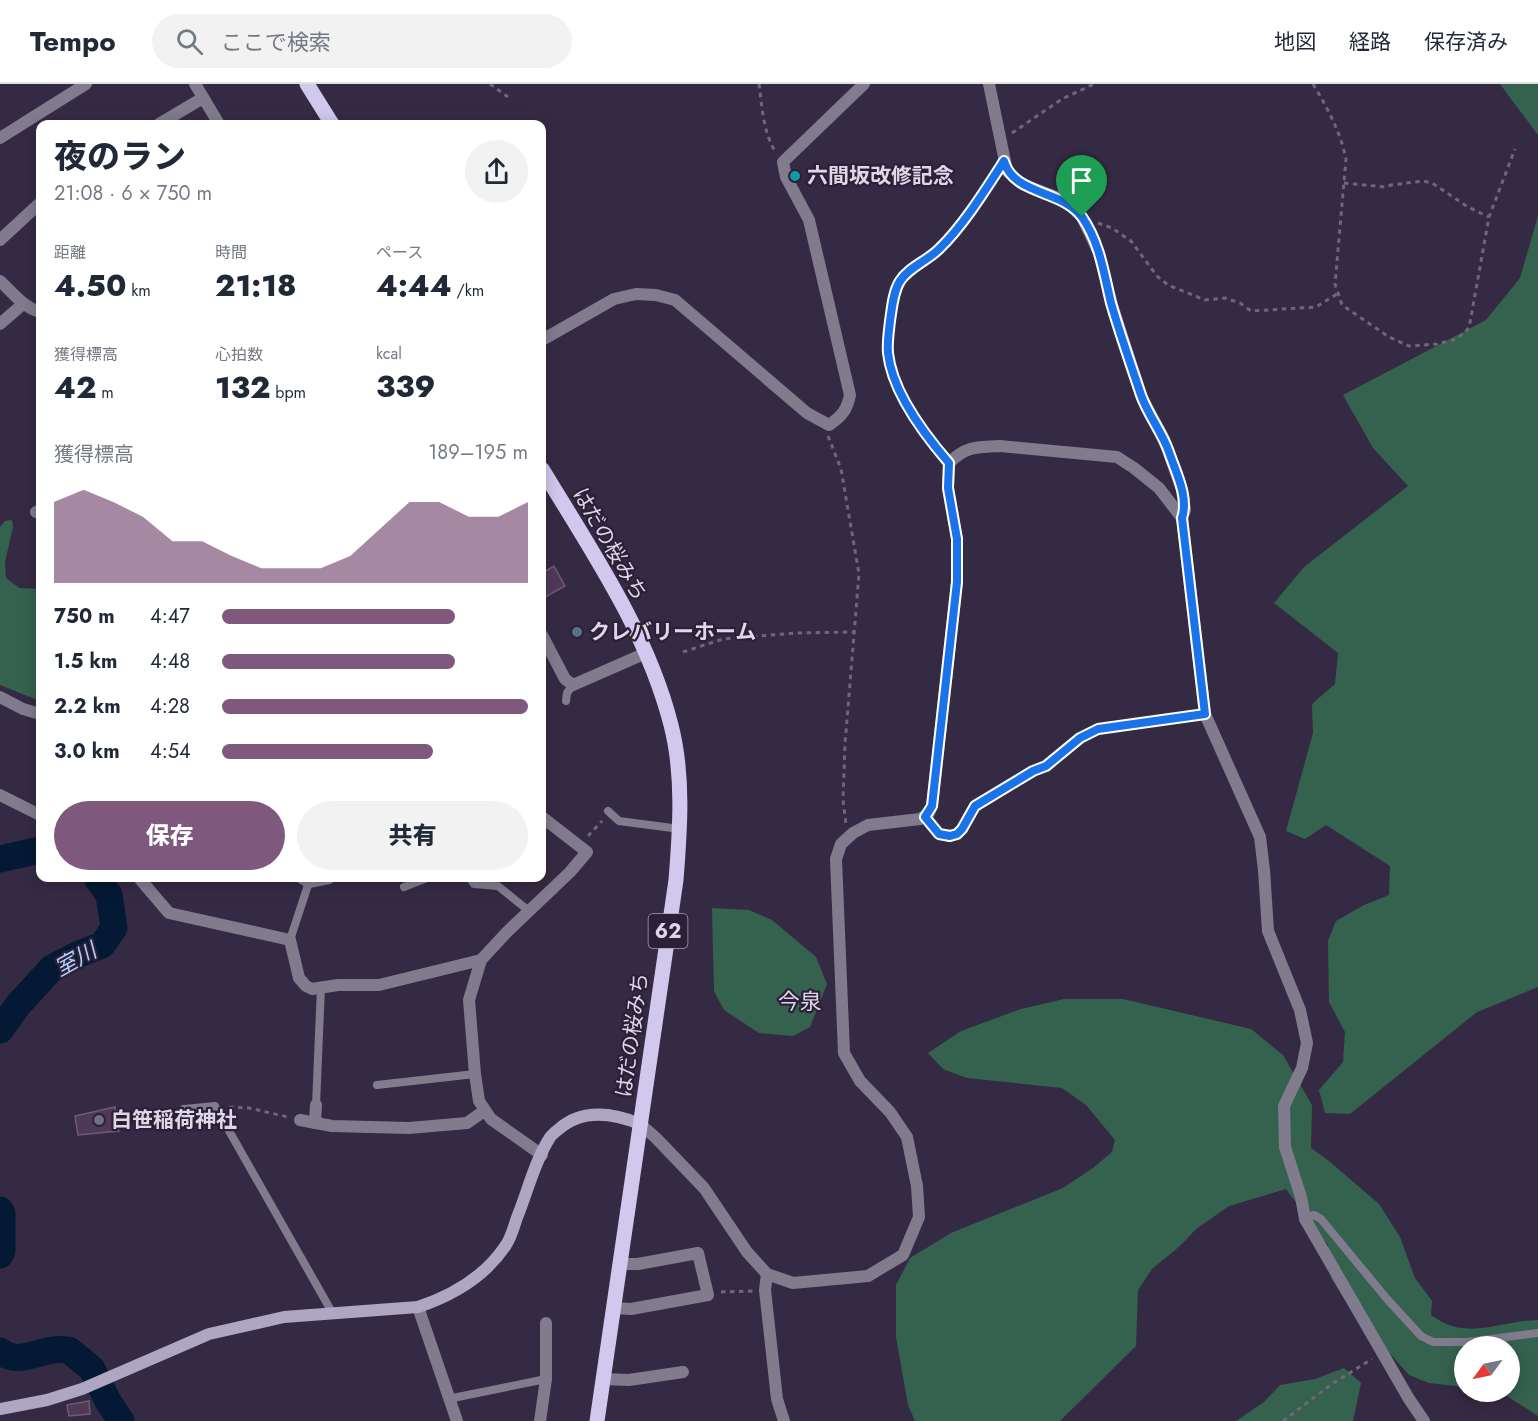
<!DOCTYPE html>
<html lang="ja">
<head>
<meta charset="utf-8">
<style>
  :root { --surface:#fff; --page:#f2f2f3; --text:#1f2937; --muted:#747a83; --line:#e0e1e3; --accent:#7f587d }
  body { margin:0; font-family:Jost,"Noto Sans JP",sans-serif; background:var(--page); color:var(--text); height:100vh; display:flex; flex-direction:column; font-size:22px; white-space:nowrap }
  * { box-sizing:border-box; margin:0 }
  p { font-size:20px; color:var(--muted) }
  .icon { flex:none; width:33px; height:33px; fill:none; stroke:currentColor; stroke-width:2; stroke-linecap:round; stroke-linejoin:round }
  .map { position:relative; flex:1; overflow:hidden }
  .side { position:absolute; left:36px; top:36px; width:510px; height:762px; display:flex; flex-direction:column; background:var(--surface); border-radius:12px; box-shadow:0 3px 15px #0003 }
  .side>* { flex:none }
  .needle { width:39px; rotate:237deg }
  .tools { position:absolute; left:1454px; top:1252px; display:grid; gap:12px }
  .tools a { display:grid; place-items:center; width:66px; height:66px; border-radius:50%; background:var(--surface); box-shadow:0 3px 15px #0003; font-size:30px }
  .pin { position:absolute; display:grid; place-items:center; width:51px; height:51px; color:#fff; margin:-62px -26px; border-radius:50% 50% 50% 0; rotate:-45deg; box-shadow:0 0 6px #0007 }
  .pin .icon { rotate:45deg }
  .round { display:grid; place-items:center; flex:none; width:63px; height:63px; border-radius:32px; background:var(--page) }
  .summary { display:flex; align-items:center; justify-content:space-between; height:102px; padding:0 18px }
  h1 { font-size:33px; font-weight:800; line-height:45px }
  .metrics { display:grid; grid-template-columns:repeat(3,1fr); gap:9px; height:102px; padding:6px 18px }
  .metrics div { display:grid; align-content:center }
  .metrics b { font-size:30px; font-weight:800 }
  .metrics small { font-size:16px; font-weight:400 }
  .metrics p { font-size:16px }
  .chart { height:168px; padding:12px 18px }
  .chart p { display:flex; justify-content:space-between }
  .chart svg { width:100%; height:108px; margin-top:6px; fill:var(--accent); opacity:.7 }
  .primary-button { display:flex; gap:12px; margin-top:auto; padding:12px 18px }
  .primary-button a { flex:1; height:69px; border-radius:36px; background:var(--accent); color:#fff; font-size:24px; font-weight:800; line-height:69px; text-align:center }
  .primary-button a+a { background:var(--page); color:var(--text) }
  ul { padding:0 18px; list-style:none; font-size:20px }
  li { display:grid; grid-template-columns:96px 72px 1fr; align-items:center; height:45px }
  li i { height:15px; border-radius:8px; background:var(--accent) }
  header { display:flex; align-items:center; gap:36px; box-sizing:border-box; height:84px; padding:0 30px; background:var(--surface); border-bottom:2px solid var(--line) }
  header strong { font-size:28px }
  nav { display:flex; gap:33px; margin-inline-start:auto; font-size:21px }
  .search { width:420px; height:54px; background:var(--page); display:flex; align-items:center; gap:15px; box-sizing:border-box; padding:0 21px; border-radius:33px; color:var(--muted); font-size:22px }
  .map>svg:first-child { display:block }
  .green { fill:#35624e }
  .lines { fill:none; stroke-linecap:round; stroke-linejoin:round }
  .river { stroke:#041934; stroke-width:27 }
  .building { fill:#503958; stroke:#6e5b74; stroke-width:1.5 }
  .path { stroke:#70667c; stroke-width:3; stroke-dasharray:4.5 4.5; stroke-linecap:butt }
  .lane { stroke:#807c8e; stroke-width:8 }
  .street { stroke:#807c8e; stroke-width:12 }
  .secondary { stroke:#ada7c3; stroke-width:12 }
  .primary { stroke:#d0c8ed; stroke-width:15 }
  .route-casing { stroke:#fff; stroke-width:12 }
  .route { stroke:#1a73e8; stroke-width:8 }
  .culture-dot { fill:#0f9aa8; stroke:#2b2038; stroke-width:2 }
  .service-dot { fill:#5c6f8a; stroke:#2b2038; stroke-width:2 }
  .worship-dot { fill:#6b7280; stroke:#2b2038; stroke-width:2 }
  .labels { text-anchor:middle; stroke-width:4.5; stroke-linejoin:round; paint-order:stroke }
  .shield { fill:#2b2038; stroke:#a8a0b2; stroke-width:1.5 }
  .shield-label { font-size:20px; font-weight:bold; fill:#ddd7e7 }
  .poi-label { font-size:21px; font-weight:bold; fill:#ddd7e7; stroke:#2b2038; text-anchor:start }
  .street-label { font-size:21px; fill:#ddd7e7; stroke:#2b2038 }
  .water-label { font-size:22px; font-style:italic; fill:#adcffb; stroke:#2b2038 }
  .neighbourhood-label { font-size:22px; fill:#ddd7e7; stroke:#2b2038 }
</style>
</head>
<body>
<header>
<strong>Tempo</strong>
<div class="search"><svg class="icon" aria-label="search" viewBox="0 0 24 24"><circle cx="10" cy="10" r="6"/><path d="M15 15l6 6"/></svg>ここで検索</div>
<nav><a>地図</a><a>経路</a><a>保存済み</a></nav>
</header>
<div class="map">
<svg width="1538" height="1337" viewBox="0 0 1538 1337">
  <rect width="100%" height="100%" fill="#352a43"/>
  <!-- green -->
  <g class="green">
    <polygon points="1500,0 1538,0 1538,51"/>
    <polygon points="1538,132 1538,903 1477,928 1350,1030 1325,1029 1319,1006 1343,978 1345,948 1329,918 1328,857 1336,837 1364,821 1389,811 1390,782 1326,741 1305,755 1286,747 1313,649 1312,620 1335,600 1338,569 1274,519 1304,483 1408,402 1373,364 1343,311 1486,236 1520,194"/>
    <polygon points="12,436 13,443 5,478 6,494 19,504 40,505 40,617 0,601 0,443 5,437"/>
    <polygon points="712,824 749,826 772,836 816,873 827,900 810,943 793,952 759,949 724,926 714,907"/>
    <path d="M1064 915H1123L1251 945 1283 971 1312 1021 1311 1064 1329 1077 1379 1120 1400 1153 1415 1194 1432 1217 1431 1231C1467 1258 1498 1237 1538 1236V1332L1507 1312 1488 1308H1509V1263H1464V1303L1429 1299 1409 1291 1352 1227 1331 1194 1328 1161 1286 1105 1229 1122 1196 1145 1180 1162 1152 1185 1138 1206 1136 1262 1060 1337H915L908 1321 896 1253V1201L910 1174 951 1149 1063 1104 1093 1084 1112 1068 1115 1056 1086 1021 1062 1004 967 994 943 985 928 969 961 947 1021 925Z"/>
    <polygon points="1344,1284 1361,1299 1353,1337 1236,1337 1264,1318 1280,1301 1315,1295"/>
  </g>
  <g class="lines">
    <!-- river -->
    <g class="river">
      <polyline points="0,775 40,766"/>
      <polyline points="0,946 18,921 52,884 79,870 102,861 114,844 109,811 97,794"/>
      <polyline points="0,1126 2,1129 2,1167 0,1171"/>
      <path d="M0 1267C17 1281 36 1268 54 1266 58 1265 64 1266 69 1266L92 1285 108 1317 121 1337"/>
    </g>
  </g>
  <!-- building -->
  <g class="building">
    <polygon points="554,482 565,502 542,515 542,489"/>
    <polygon points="115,1023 116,1029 121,1028 123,1040 118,1041 119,1047 78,1051 75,1032"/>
    <polygon points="89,1317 90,1330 69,1332 67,1321"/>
  </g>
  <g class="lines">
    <!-- path -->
    <g class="path">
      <polyline points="490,0 508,13"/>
      <path d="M759 0C762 21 763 48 775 67"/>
      <path d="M1313 0C1328 25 1340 47 1346 75L1335 200 1342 221 1389 253 1409 262 1437 260 1457 255 1469 244 1489 133 1515 65"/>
      <polyline points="1012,49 1062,15 1094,0"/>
      <polyline points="1344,99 1385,103 1391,101 1423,97 1432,99 1468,123 1489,133"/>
      <polyline points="1098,139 1112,144 1131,157 1157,192 1168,201 1205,216 1225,214 1240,219 1251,227 1316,223 1337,210"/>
      <polyline points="828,352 841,385 859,490 845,660 843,716 846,740"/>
      <path d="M942 370C918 343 893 306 888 269 887 257 889 244 891 233 892 221 894 207 900 197 909 183 928 177 939 165 961 144 978 116 995 91"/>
      <polyline points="683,568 723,555 795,549 853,548"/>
      <polyline points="932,742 939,750 950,752 957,750 962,745 975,721 1033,687 1046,682 1080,654 1098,645 1194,631"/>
      <polyline points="588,752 602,737"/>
      <polyline points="229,1023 249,1024 288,1033"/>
      <polyline points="129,1035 175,1027"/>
      <polyline points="721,1208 754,1207"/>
      <polyline points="1283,1337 1332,1300 1372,1275"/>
    </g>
    <!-- lane -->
    <g class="lane">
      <polyline points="566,617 567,609 573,601"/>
      <polyline points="608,727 619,737 680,745"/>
      <polyline points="470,794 474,800 498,802 529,827"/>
      <polyline points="404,803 427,794"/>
      <polyline points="290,856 309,798"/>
      <polyline points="377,1001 475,990"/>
      <polyline points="316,1021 321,903"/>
      <polyline points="184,1025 215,1022 333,1230"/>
      <polyline points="1305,1135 1314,1131 1321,1135 1387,1215 1421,1252 1433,1258 1467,1258 1538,1249"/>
      <polyline points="448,1315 546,1295"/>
    </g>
    <!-- street -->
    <g class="street">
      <polyline points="195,0 219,40"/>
      <polyline points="989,0 1007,87 1022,100 1064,116 1082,133 1099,169 1112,221 1142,314 1164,355 1182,406 1185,426 1182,434 1205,630 1260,753 1264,786 1268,847 1300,926 1307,959 1302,984 1284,1022 1285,1063 1301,1113 1305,1135 1409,1315 1424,1337"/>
      <polyline points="159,40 203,14"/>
      <polyline points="0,54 86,0"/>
      <polyline points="0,156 40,119"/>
      <path d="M0 197C13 209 23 223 40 228"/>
      <polyline points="0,240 23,220"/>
      <path d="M542 256 614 215 636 210 656 211 675 216 807 329 829 341C842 332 847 326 850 311L809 136 786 93 783 78 864 0"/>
      <polyline points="36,428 40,426"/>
      <polyline points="542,551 565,595 573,601 646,569"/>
      <polyline points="0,613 23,625 40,630"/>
      <polyline points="0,711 40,731"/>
      <polyline points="542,733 587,768 570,788 507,848 481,876 469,916 475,990 479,1017 491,1035 542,1071"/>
      <polyline points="139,794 169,829 290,856 299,894 306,902 312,905 338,901 379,901 481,876"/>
      <polyline points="302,794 309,798 329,794"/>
      <polyline points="300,1036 332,1042 409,1044 467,1039 484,1027"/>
      <polyline points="315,1039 316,1021"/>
      <path d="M640 1040 656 1054 704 1104 747 1168 767 1190 793 1199 868 1192 903 1171 919 1133 917 1102 907 1053 890 1028 860 997 844 969 836 775 841 760 853 749 868 741 920 735 929 729 932 722 957 498V455L948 404 949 379C966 362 977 363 1000 362L1117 373 1134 384 1159 404 1182 434"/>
      <polyline points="767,1190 765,1206 777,1315 784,1337"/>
      <polyline points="418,1223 457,1337"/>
      <polyline points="614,1224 631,1225 708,1211 698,1169 638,1180 620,1180"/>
      <polyline points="603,1295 629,1296 683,1288"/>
      <polyline points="540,1337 546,1295 546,1239"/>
    </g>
    <!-- secondary -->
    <path class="secondary" d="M0 1325 47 1316 82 1305 209 1250 284 1233 418 1223C454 1211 485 1193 506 1161 512 1152 514 1141 518 1131 528 1106 535 1077 549 1055 551 1051 555 1048 559 1045 583 1024 613 1029 640 1040"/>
    <!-- primary -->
    <g class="primary">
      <polyline points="307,0 332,40"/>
      <path d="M542 385C591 466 647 547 671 641 684 691 680 746 676 796L597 1337"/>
    </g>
  </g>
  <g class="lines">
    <defs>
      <path id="route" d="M1004 77C1013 111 1063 106 1082 133 1100 159 1104 190 1111 219 1120 250 1131 281 1141 311 1148 331 1162 348 1169 368 1176 389 1189 413 1182 434L1205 630 1098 645 1080 654 1046 682 1033 687 975 722 962 745 957 750 950 752 939 750 925 733 932 722 957 498V455L948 404 949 379C924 350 892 308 888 269 887 258 889 247 890 237 892 224 893 208 900 197 909 183 927 177 939 165 963 142 986 105 1004 77Z"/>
    </defs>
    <!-- route casing -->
    <use href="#route" class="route-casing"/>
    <!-- route -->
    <use href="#route" class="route"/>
  </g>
  <!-- markers -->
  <circle class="culture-dot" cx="795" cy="92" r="6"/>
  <circle class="service-dot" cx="577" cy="548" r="6"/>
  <circle class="worship-dot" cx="99" cy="1036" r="6"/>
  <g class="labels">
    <!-- shield labels -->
    <rect class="shield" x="648.5" y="830" width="39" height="34" rx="4.5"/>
    <g class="shield-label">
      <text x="668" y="854">62</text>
    </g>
    <!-- poi labels -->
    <g class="poi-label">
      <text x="807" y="99">六間坂改修記念</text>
      <text x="589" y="555">クレバリーホーム</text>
      <text x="111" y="1043">白笹稲荷神社</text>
    </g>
    <!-- street labels -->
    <g class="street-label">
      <text transform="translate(610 460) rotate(60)" y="7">はだの桜みち</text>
      <text transform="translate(632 951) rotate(-82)" y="7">はだの桜みち</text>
    </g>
    <!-- water labels -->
    <g class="water-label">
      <text transform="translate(75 875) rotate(-29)" y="8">室川</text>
    </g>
    <!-- neighbourhood labels -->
    <g class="neighbourhood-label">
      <text x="800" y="925">今泉</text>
    </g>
  </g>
</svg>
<div class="tools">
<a><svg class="needle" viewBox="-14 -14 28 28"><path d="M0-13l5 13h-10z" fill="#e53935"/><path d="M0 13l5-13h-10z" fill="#747a83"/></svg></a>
</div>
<div class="pin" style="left:1082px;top:133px;background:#1e9e55"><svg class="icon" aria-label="arrive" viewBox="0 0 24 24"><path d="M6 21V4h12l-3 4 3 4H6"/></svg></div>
<section class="side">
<div class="summary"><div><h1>夜のラン</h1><p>21:08 · 6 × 750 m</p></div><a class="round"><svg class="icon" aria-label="share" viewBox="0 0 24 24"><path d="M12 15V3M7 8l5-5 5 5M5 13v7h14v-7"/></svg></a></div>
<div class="metrics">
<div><p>距離</p><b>4.50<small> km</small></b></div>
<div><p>時間</p><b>21:18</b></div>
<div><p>ペース</p><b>4:44<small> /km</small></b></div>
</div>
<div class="metrics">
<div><p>獲得標高</p><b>42<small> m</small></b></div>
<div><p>心拍数</p><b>132<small> bpm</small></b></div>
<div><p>kcal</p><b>339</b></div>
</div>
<div class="chart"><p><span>獲得標高</span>189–195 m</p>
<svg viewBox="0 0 160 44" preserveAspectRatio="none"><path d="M0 44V11L10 6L20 11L30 17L40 27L50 27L60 33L70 38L80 38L90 38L100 33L110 22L120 11L130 11L140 17L150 17L160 11V44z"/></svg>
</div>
<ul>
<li><b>750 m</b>4:47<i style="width:76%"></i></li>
<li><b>1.5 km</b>4:48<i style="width:76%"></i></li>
<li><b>2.2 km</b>4:28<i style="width:100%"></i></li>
<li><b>3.0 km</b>4:54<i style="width:69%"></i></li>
</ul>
<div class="primary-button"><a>保存</a><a>共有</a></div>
</section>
</div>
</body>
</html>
